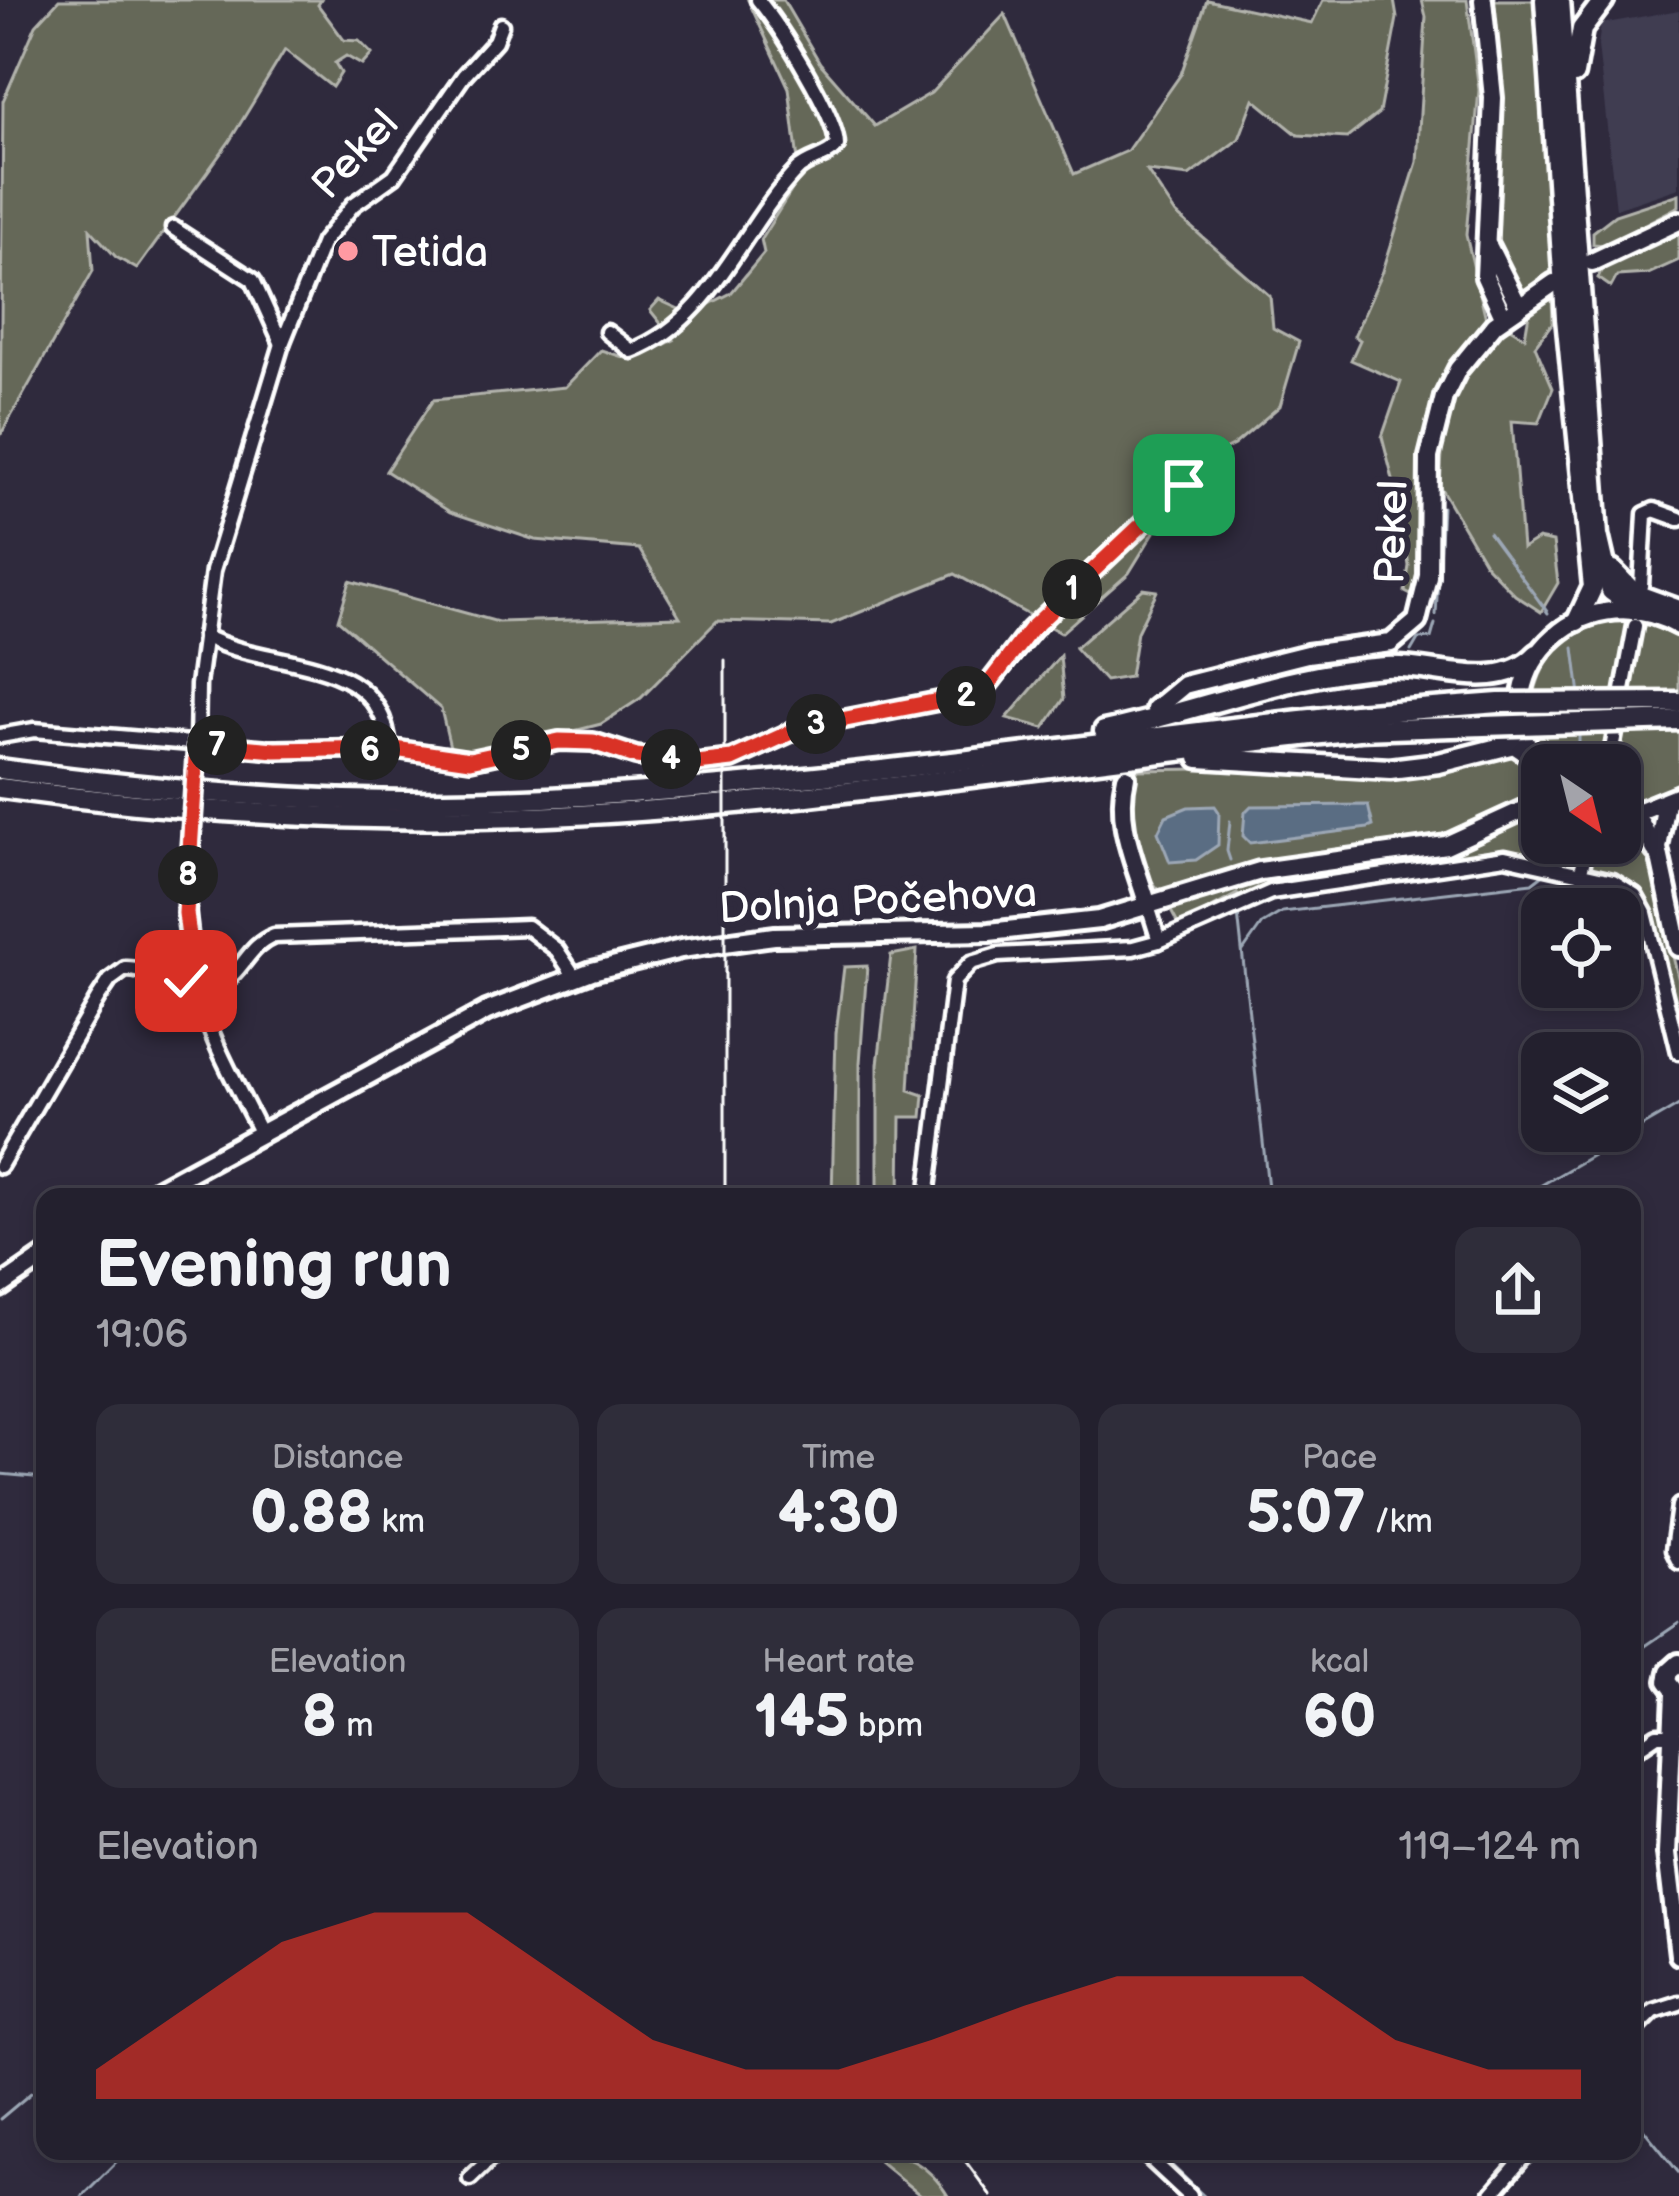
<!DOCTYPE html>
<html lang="en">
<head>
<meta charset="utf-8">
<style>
  :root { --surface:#23202e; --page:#2f2d3a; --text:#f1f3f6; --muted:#a3a3aa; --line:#403e4a; --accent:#d93025 }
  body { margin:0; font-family:"Balsamiq Sans",sans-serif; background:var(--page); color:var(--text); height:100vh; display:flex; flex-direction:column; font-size:45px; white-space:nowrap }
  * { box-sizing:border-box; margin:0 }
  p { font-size:39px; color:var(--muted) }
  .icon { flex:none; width:66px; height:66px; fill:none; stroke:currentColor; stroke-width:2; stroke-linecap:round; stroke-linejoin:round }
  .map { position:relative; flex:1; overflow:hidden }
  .side { position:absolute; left:36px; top:1188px; width:1605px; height:972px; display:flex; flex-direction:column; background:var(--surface); border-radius:24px; box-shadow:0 6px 18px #0003,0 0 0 3px var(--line) }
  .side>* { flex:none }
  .needle { width:78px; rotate:145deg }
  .controls { position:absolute; left:1521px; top:744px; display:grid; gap:24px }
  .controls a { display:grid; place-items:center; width:120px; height:120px; border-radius:24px; background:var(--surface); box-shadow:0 6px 18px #0003,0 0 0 3px var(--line); font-size:60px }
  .pin { position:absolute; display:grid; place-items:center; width:102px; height:102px; color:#fff; margin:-51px; border-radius:24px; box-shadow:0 6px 18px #0006 }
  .km { position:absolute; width:60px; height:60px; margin:-30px; border-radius:50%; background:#222; color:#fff; font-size:33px; line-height:60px; text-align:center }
  .round { display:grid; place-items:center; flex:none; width:126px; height:126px; border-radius:24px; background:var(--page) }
  .overview { display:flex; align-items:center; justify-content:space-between; height:204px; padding:0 60px }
  h1 { font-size:66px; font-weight:600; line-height:90px }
  .metrics { display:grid; grid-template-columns:repeat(3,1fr); gap:18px; height:204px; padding:12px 60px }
  .metrics div { display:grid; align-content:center; border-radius:24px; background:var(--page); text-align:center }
  .metrics b { font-size:60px; font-weight:600 }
  .metrics small { font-size:33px; font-weight:400 }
  .metrics p { font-size:33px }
  .chart { height:336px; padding:24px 60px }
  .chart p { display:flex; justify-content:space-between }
  .chart svg { width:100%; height:216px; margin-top:12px; fill:var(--accent); opacity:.7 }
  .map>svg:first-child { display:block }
  .built { fill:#3f3c51 }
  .green { fill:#656759; stroke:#b2b3ac; stroke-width:3 }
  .water { fill:#5a6d83; stroke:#9ca7b5; stroke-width:3 }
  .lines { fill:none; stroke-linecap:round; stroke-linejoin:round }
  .stream { stroke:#9ca7b5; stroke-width:3 }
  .minor-casing { stroke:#fff; stroke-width:21 }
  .major-casing { stroke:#fff; stroke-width:26 }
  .highway-casing { stroke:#fff; stroke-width:27 }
  .minor { stroke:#2f2a3d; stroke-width:12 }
  .major { stroke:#2f2a3d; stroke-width:16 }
  .highway { stroke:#2f2a3d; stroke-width:18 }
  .rail { stroke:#fff; stroke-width:3 }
  .minor-bridge-casing { stroke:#fff; stroke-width:21; stroke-linecap:butt }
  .highway-bridge-casing { stroke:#fff; stroke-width:27; stroke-linecap:butt }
  .minor-bridge { stroke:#2f2a3d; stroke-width:12 }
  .highway-bridge { stroke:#2f2a3d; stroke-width:18 }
  .route-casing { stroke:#fff; stroke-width:24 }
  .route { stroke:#d93025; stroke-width:15 }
  .poi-dot { fill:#ff9aa2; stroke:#2f2a3d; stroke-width:4.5 }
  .labels { text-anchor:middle; stroke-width:12; stroke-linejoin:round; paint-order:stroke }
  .street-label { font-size:42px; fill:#fff; stroke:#2f2a3d }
  .poi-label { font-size:42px; fill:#fff; stroke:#2f2a3d; text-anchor:start }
</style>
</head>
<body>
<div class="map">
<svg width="1679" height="2196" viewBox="0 0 1679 2196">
  <rect width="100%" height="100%" fill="#2f2a3d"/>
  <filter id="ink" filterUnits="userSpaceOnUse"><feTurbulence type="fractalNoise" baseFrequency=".00833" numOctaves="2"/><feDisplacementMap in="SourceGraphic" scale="24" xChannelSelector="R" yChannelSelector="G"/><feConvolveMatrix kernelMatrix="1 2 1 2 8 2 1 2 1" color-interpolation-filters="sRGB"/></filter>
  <g filter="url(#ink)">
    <!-- built -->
    <polygon class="built" points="1679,10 1679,188 1616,209 1598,46 1601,24"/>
    <!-- green -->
    <g class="green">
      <polygon points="59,0 321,0 318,5 344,40 359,41 372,54 362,65 346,56 335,63 341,73 332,87 285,50 229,142 137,269 116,257 90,229 93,271 0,436 3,101 36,25"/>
      <polygon points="748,0 783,0 820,63 875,126 931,93 1005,14 1074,174 1127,151 1181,74 1207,0 1312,23 1323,0 1394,0 1397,18 1379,113 1347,138 1298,135 1254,99 1239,139 1189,176 1147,171 1176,214 1270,296 1273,328 1299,342 1280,406 1234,445 1196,464 1129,573 1061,633 955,574 831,624 717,621 641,698 601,724 485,754 450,747 441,709 338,620 350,581 498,622 680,617 639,549 535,540 450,512 386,471 433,400 565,387 601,350 632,360 674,340 650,310 659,300 690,314 731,293 764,253 761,239 800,177 789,88"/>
      <polygon points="1422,0 1467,0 1479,90 1466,235 1486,319 1442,384 1430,417 1422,455 1417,598 1405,592 1409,566 1400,507 1382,437 1401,382 1351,360 1360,340 1354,336 1383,271 1417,162 1426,17"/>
      <polygon points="1491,0 1539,0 1555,261 1554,275 1522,291 1518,291 1493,245 1499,77"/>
      <polygon points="1679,194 1679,206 1605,245 1593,244 1593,232 1615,215"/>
      <polygon points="1679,228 1679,260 1648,274 1617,276 1611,287 1598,278 1603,266"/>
      <polygon points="1552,299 1553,322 1535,346 1553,388 1539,423 1512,421 1522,549 1538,539 1553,542 1558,583 1541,612 1515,595 1486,565 1440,487 1444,420 1469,365 1508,327 1525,337 1530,308"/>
      <polygon points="1143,589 1157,591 1137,632 1130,677 1105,681 1075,648"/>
      <path d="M1610 619H1633L1607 765H1550C1511 708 1542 633 1610 619Z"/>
      <polygon points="1641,621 1679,638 1679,782 1648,798 1620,801 1620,765 1612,765"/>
      <polygon points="1060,656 1064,699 1044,728 1007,718"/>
      <path d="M1509 754C1522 759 1530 765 1529 780 1523 848 1319 852 1268 862 1232 869 1197 882 1162 893 1131 861 1122 810 1135 770L1267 768Z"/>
      <path d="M1542 805V843H1585L1577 863 1484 852 1407 869 1313 878 1240 898 1237 894 1179 926 1170 909C1202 898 1234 883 1267 877 1367 856 1454 864 1542 805Z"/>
      <polygon points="1620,821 1639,834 1647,850 1679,981 1679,1029 1643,897 1626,879 1589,867 1592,843 1620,843"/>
      <polygon points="917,950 909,1090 924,1095 922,1117 901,1117 900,1197 878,1197 878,1064 891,955"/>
      <polygon points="867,966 860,1063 860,1197 832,1197 836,1033 844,967"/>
      <path d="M867 2151C903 2151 929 2164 948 2196H921Z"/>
    </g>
    <!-- water -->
    <g class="water">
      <polygon points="1368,805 1373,826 1368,828 1250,843 1243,836 1245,812 1251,806"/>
      <polygon points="1215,806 1219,812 1218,845 1196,860 1170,862 1158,832 1166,816 1188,807"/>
    </g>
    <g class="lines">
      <!-- stream -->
      <g class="stream">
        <polyline points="1489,533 1548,613"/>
        <polyline points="1436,615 1442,507"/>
        <polyline points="1574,648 1580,695"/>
        <polyline points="1411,651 1418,639 1431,638 1435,624"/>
        <polyline points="1579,728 1579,765"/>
        <polyline points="1230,821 1227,851 1230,860"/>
        <polyline points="1551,858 1560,843"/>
        <polyline points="1238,913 1269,1197"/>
        <polyline points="1243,951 1262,924 1282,912 1532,883 1545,873"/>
        <polyline points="1521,1197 1679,1105"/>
        <polyline points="0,1474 45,1478"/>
        <polyline points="1632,1655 1679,1623"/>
        <polyline points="1632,2115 1679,2173"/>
        <polyline points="0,2119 31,2093"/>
        <polyline points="1157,2151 1204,2196"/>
        <polyline points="82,2196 127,2151"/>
      </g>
      <defs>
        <g id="minor">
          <polyline points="173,228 253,280 282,344"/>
          <path d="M607 332 632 351C713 320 741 228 797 170 809 158 826 159 837 146 837 116 779 25 758 0"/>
          <polyline points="1641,586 1645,514 1654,510 1679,519"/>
          <path d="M204 636C267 671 383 650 389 748"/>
          <polyline points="0,736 34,730 275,750 389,748 470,760 559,741 593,742 636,756 697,763 732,759 800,728 974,694 987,686 1062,597 1185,485"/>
          <polyline points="197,747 198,685 213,571 282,344 323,242 353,205 394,176 464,75 495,41 501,25"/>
          <polyline points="1609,765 1635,626"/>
          <path d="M190 846C187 893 184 940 196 986 209 1038 237 1085 260 1132"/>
          <polyline points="1581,871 1588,843"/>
          <polyline points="1148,906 1159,941"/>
          <path d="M0 1166 98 998 110 980 125 969C155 968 201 1000 226 981 245 966 250 945 274 936L527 927 557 950 575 977"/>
          <polyline points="927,1197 954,981 971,963 998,955 1133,948 1159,941 1271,892 1505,857 1613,881 1635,895 1645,913 1679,1052"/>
          <polyline points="1679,1506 1673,1550 1679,1562"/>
          <polyline points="1632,1752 1657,1735 1675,1735"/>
          <polyline points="1632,2033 1654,2011 1679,2003"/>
          <polyline points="1142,2151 1190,2196"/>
          <polyline points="470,2178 498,2151"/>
          <polyline points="1490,2196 1529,2151"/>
        </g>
        <g id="major">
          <polyline points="1483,0 1493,98 1485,277 1503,316"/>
          <polyline points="1489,247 1518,305"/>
          <polyline points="1592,262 1679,221"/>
          <polyline points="1155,709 1184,685 1307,654 1391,643 1417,621 1428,576 1429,457 1444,397 1458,369 1495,324 1554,283"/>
          <path d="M1542 772C1475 678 1580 569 1679 626"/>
          <path d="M1126 777C1115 824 1135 861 1148 906"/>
          <polyline points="1666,802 1658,848 1679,947"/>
          <polyline points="1621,812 1642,810 1679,795"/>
          <polyline points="1625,812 1641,823 1655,850"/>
          <polyline points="144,1197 487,1011 592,971 681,949 774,936 989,932 1099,920 1260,871 1446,845 1542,801"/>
          <polyline points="0,1287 45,1256"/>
          <polyline points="1679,1663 1669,1672 1667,1681 1679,1697"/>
          <polyline points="1674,1694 1667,1854 1679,1955"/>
        </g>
        <g id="highway">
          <polyline points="1545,0 1566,318 1593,587 1577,621"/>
          <polyline points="1559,0 1598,535 1611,591 1637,610"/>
          <polyline points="1574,74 1582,29 1604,0"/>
          <polyline points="1613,571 1635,594 1679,610"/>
          <path d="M1104 731C1199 711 1289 673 1386 667 1436 664 1498 695 1537 654"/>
          <polyline points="1199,758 1390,769 1439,763 1514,744 1532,756"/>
          <path d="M0 769C174 793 349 807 525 799 802 787 1079 744 1355 714"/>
          <path d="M0 788C175 812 349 823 526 817 805 807 1080 759 1358 730"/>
        </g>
      </defs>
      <!-- minor casing -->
      <use href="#minor" class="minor-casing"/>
      <!-- major casing -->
      <use href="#major" class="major-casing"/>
      <!-- highway casing -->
      <use href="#highway" class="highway-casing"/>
      <!-- minor -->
      <use href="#minor" class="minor"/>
      <!-- major -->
      <use href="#major" class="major"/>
      <!-- highway -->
      <use href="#highway" class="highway"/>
      <!-- rail -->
      <g class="rail">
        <polyline points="725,660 725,1197"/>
        <polyline points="958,2151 991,2196"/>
      </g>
      <defs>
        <polyline id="minor-bridge" points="190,846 197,757"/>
        <g id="highway-bridge">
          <polyline points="1355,714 1499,703 1679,702"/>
          <polyline points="1358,730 1679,720"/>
        </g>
      </defs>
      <!-- minor-bridge casing -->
      <use href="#minor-bridge" class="minor-bridge-casing"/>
      <!-- highway-bridge casing -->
      <use href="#highway-bridge" class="highway-bridge-casing"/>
      <!-- minor-bridge -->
      <use href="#minor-bridge" class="minor-bridge"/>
      <!-- highway-bridge -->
      <use href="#highway-bridge" class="highway-bridge"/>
    </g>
  </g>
  <g class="lines" filter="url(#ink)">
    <defs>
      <polyline id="route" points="186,981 195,985 186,913 197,743 275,750 388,748 470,760 559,741 593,742 636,756 697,763 732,759 800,728 974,694 987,686 1030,630 1184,485"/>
    </defs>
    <!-- route casing -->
    <use href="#route" class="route-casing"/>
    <!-- route -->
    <use href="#route" class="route"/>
  </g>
  <!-- markers -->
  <circle class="poi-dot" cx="348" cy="251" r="12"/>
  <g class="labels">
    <!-- street labels -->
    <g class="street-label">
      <text transform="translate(354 153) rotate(-47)" y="15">Pekel</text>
      <text transform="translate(1390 532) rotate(-88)" y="15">Pekel</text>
      <text transform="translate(878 899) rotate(-3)" y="15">Dolnja Počehova</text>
    </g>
    <!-- poi labels -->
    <g class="poi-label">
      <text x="372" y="266">Tetida</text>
    </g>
  </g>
</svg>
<div class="controls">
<a><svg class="needle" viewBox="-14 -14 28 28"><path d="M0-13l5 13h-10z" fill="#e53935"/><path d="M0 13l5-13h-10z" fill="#a3a3aa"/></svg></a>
<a><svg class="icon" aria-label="locate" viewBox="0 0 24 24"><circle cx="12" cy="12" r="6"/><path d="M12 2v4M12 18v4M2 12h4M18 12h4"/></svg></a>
<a><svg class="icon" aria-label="layers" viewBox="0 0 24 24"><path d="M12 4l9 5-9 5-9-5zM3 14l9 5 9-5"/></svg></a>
</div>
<div class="pin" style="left:1184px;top:485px;background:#1e9e55"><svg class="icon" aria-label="arrive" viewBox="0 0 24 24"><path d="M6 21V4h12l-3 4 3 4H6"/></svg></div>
<div class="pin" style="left:186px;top:981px;background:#d93025"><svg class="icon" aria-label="check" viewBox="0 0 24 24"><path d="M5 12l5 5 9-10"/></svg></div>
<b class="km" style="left:1072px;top:589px">1</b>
<b class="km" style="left:966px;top:696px">2</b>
<b class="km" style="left:816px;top:724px">3</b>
<b class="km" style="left:671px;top:759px">4</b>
<b class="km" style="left:521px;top:750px">5</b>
<b class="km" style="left:370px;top:750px">6</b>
<b class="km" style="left:217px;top:745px">7</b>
<b class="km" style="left:188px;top:875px">8</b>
<section class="side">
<div class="overview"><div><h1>Evening run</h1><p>19:06</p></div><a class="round"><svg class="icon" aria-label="share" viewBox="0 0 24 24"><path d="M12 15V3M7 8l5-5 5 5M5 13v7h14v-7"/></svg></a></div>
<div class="metrics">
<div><p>Distance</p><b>0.88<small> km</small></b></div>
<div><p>Time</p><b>4:30</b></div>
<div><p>Pace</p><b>5:07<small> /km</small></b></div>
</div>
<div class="metrics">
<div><p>Elevation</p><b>8<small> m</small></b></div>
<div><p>Heart rate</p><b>145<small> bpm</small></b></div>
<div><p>kcal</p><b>60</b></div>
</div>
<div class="chart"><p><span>Elevation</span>119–124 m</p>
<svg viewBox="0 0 160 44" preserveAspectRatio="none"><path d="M0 44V38L10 25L20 12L30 6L40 6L50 19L60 32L70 38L80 38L90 32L100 25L110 19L120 19L130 19L140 32L150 38L160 38V44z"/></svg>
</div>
</section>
</div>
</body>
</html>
